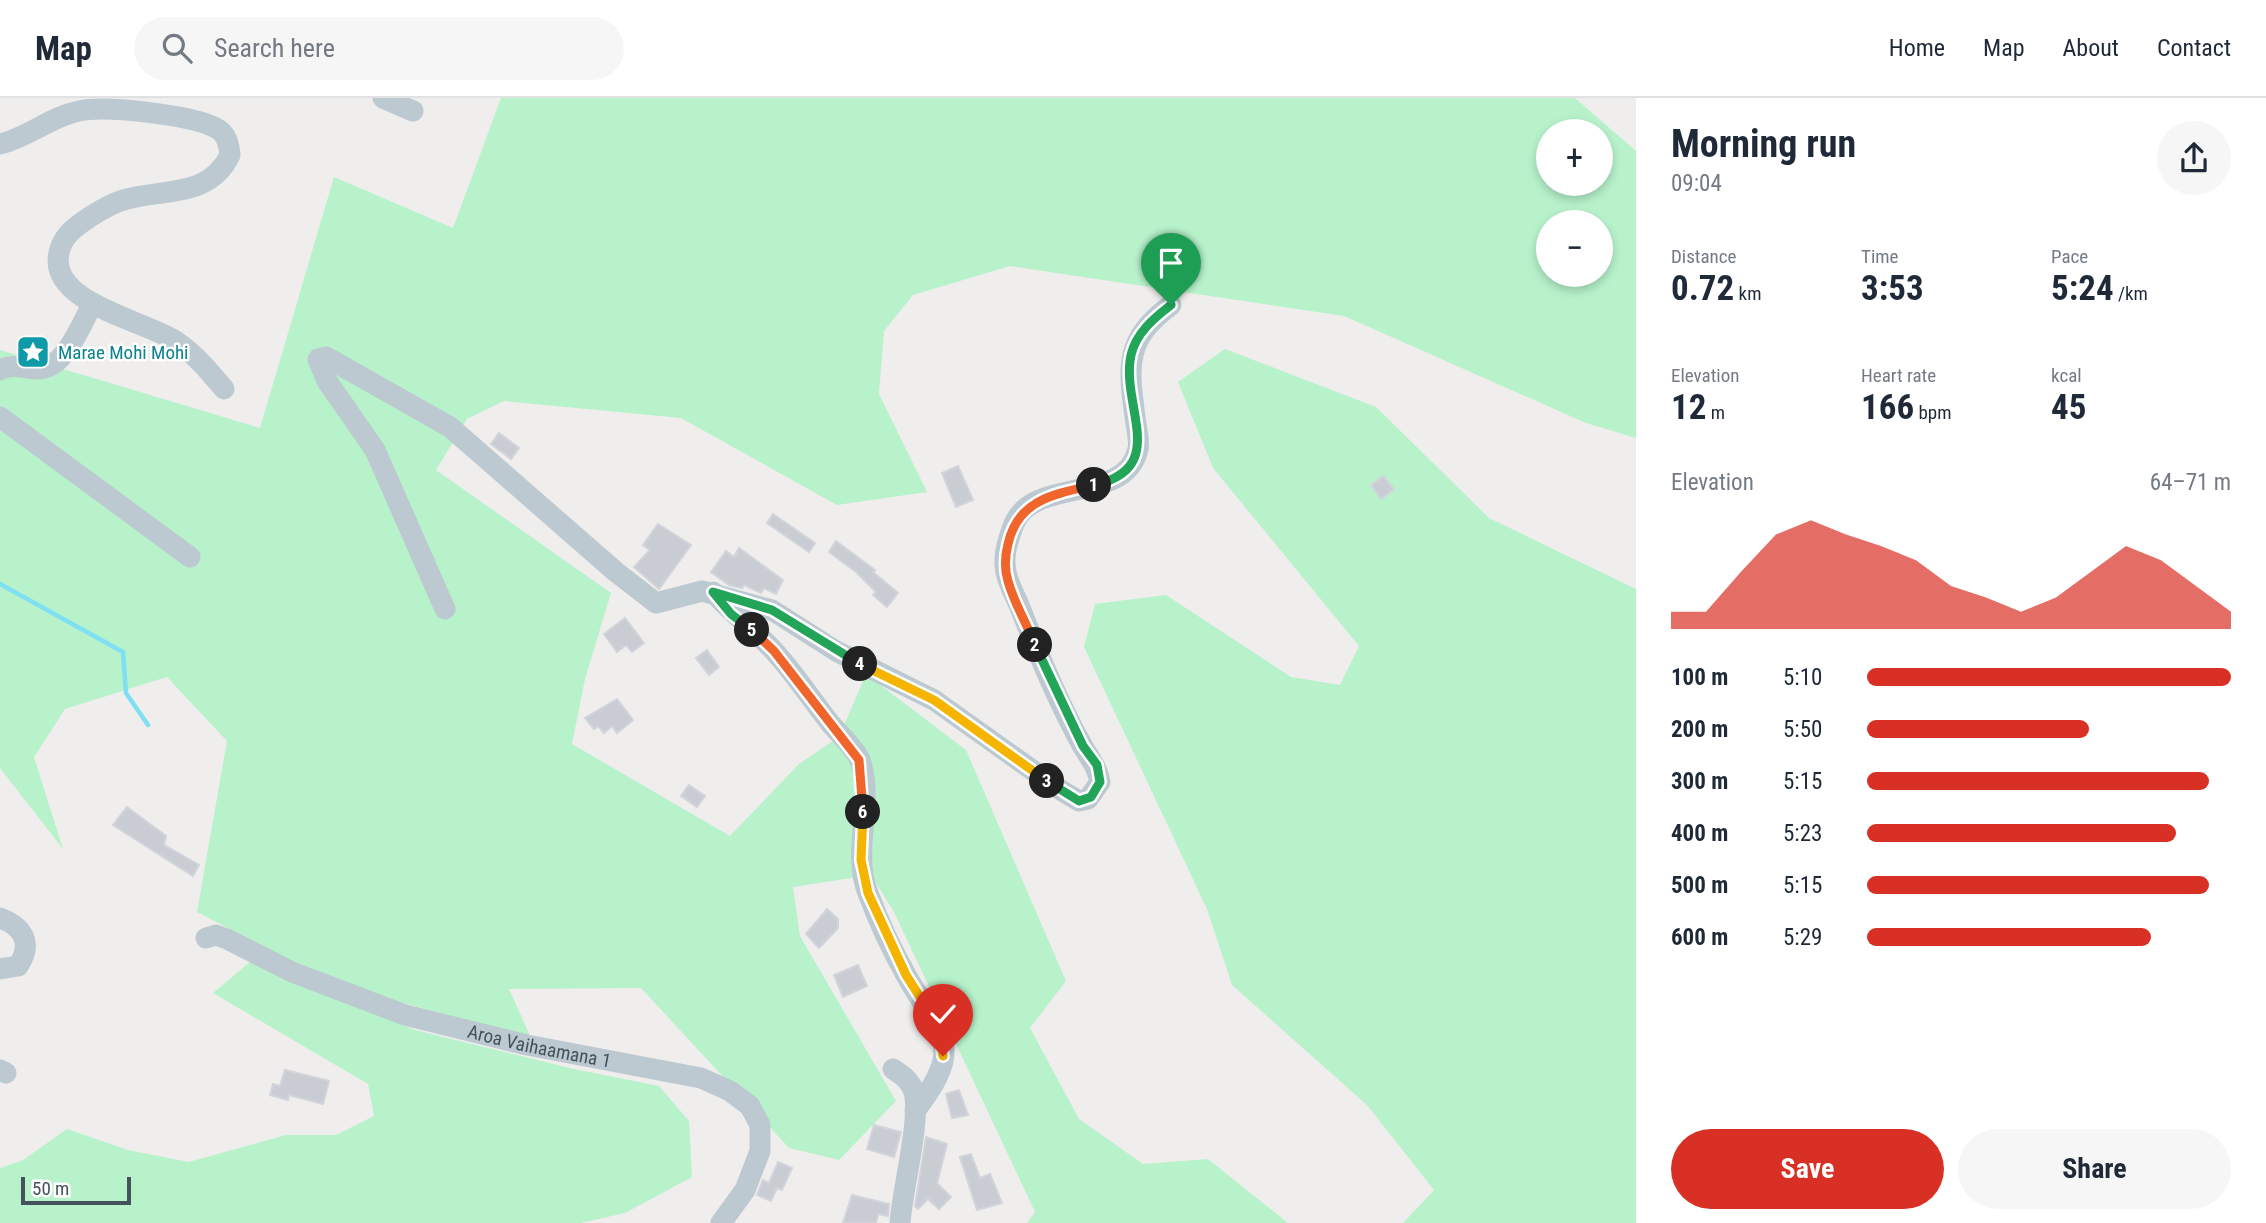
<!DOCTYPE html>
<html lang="en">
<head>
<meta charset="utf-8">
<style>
  :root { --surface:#fff; --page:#f6f6f7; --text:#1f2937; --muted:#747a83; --line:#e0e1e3; --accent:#d93025 }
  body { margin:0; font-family:"Roboto Condensed",sans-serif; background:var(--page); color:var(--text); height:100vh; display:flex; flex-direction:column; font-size:26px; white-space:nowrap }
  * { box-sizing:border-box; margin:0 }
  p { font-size:23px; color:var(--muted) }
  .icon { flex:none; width:38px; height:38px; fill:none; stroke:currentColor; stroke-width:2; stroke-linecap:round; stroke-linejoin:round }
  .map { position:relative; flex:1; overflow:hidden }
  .drawer { display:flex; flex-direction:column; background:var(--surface); width:630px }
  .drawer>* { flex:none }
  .controls { position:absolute; left:1536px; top:21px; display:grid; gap:14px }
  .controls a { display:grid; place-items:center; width:77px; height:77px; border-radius:50%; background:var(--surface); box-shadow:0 4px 10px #0003; font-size:35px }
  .scale { position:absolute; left:21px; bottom:18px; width:110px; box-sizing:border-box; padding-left:7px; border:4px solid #44525c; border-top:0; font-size:19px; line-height:24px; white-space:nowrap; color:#44525c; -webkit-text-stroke:5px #fff; paint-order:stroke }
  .pin { position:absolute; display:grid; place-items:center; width:60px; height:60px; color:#fff; margin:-72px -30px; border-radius:50% 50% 50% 0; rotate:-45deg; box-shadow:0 0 7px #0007 }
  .pin .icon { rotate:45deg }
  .km { position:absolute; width:35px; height:35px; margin:-18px; border-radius:50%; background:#222; color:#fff; font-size:19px; line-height:35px; text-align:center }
  .round { display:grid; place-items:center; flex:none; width:74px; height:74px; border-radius:37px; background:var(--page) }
  .headline { display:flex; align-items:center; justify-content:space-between; height:119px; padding:0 35px }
  h1 { font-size:38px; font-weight:700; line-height:52px }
  .metrics { display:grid; grid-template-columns:repeat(3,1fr); gap:10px; height:119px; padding:7px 35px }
  .metrics div { display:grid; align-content:center }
  .metrics b { font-size:35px; font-weight:700 }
  .metrics small { font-size:19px; font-weight:400 }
  .metrics p { font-size:19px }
  .chart { height:196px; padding:14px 35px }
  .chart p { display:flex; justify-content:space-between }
  .chart svg { width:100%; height:126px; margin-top:7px; fill:var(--accent); opacity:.7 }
  .action { display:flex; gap:14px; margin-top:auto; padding:14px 35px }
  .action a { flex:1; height:80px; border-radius:42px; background:var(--accent); color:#fff; font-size:28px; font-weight:700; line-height:80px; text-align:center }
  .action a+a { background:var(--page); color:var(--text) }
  ul { padding:0 35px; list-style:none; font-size:23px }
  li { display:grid; grid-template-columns:112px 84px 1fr; align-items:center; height:52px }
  li i { height:18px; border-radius:9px; background:var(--accent) }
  header { display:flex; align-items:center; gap:42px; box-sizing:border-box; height:98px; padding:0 35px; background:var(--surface); border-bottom:2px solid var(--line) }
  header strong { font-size:33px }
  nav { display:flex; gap:38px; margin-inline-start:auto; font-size:24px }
  .search { width:490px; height:63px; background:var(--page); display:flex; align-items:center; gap:18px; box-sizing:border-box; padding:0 24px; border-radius:38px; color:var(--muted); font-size:26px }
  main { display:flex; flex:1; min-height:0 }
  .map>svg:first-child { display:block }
  .green { fill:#b7f2cb; fill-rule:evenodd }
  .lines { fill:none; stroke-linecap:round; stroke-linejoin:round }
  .stream { stroke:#80e0f3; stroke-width:4.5 }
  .building { fill:#c9ccd3; stroke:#d1d4da; stroke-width:2 }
  .minor { stroke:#bcc9d1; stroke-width:21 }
  .split-1-casing { stroke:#fff; stroke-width:14 }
  .split-2-casing { stroke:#fff; stroke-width:14 }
  .split-3-casing { stroke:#fff; stroke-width:14 }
  .split-4-casing { stroke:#fff; stroke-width:14 }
  .split-5-casing { stroke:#fff; stroke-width:14 }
  .split-6-casing { stroke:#fff; stroke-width:14 }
  .split-7-casing { stroke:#fff; stroke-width:14 }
  .split-1 { stroke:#22a559; stroke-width:9 }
  .split-2 { stroke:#f0652b; stroke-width:9 }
  .split-3 { stroke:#22a559; stroke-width:9 }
  .split-4 { stroke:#f5b400; stroke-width:9 }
  .split-5 { stroke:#22a559; stroke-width:9 }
  .split-6 { stroke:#f0652b; stroke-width:9 }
  .split-7 { stroke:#f5b400; stroke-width:9 }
  .labels { text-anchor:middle; stroke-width:5; stroke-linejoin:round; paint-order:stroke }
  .culture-label { font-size:19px; fill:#0d838f; stroke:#fff; text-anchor:start }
  .street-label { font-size:19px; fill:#44525c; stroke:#fff }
</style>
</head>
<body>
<header>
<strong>Map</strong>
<div class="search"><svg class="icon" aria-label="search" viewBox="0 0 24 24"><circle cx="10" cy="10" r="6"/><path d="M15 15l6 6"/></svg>Search here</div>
<nav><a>Home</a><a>Map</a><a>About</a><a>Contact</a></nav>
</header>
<main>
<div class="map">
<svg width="1636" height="1125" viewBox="0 0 1636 1125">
  <rect width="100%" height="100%" fill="#f0eded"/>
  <!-- green -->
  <g class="green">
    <path d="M501 0H1575L1636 53V340L1586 325 1344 218 1010 168 913 197 884 233 879 296 927 394 837 407 681 320 504 303 467 321 436 372 611 495 585 581 572 646 730 738 799 666 839 639 866 576 966 652 1066 883 1030 930 1079 1021 1143 1066 1208 1061 1288 1125H1027L1035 1114 894 814 871 777 793 789 800 838 896 1003 839 1062 789 1050 641 890 509 891 531 940 338 887 197 814 227 643 167 579 65 611 34 659 63 751 0 670V252L260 330 334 79 453 130ZM1549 33H1601V86H1549ZM1549 124H1601V177H1549Z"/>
    <polygon points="1225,251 1376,309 1489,420 1636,491 1636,1125 1403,1125 1434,1092 1367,1007 1232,887 1207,811 1084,549 1095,506 1166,497 1291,579 1340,587 1359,548 1213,370 1178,284"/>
    <polygon points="250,864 415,932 574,971 659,988 689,1023 692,1079 625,1115 581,1125 0,1125 0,1070 23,1062 67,1031 128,1052 189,1064 286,1037 336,1037 374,1018 368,986 213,895"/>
  </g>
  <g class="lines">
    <!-- stream -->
    <polyline class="stream" points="0,486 123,554 126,595 148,627"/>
  </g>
  <!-- building -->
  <g class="building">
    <polygon points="499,335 519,350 511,361 491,346"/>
    <polygon points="958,368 973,402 956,409 942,375"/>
    <polygon points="1383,378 1394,391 1381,401 1371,387"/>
    <polygon points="773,416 815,445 809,454 767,425"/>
    <polygon points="658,426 691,447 659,491 634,469 650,452 643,447"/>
    <polygon points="836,443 875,472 873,474 898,495 887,509 873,497 876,494 856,474 829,454"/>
    <polygon points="739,450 783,482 776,496 764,490 761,495 744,487 742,490 729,487 711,474 726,453 734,459"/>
    <polygon points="625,520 644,545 632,554 626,547 617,554 604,536"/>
    <polygon points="707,552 719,569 709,577 696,560"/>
    <polygon points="617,601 633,622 617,635 612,628 604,635 598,628 594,631 585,620"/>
    <polygon points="689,687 705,698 697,709 681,698"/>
    <polygon points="127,709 166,738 164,747 199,767 193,778 113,727"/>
    <polygon points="827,811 838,821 838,830 819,850 806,836"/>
    <polygon points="858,867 867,888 843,899 834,877"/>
    <polygon points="285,972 329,983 323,1006 289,997 288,1002 270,997 273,986 280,988"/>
    <polygon points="959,992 968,1017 952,1020 946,996"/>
    <polygon points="874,1027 901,1034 894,1059 867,1051"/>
    <polygon points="926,1039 947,1046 937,1085 951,1099 939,1111 928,1101 918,1111 915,1108"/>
    <polygon points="971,1056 980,1080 990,1076 1002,1105 977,1112 960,1059"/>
    <polygon points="778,1064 792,1070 782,1092 777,1090 771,1103 757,1097 763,1082 769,1085"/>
    <polygon points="852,1097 889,1106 888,1118 878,1116 876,1125 843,1125"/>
  </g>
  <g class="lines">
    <!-- minor -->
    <g class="minor">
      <polyline points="383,0 413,13"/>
      <path d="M0 46C29 39 50 19 79 13 105 7 192 17 216 30 227 35 229 47 230 57 210 99 165 91 127 101 111 105 97 114 84 123 71 132 62 140 59 155 48 204 142 222 174 242 194 255 209 273 224 291"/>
      <path d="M0 272C12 265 25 271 38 271 66 270 81 226 93 205"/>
      <polyline points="0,319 190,459"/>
      <path d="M713 494C732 516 755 532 774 553 795 576 811 601 830 625 839 636 855 650 860 662 875 705 851 753 868 795 878 822 892 852 906 877 940 938 967 946 915 1013"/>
      <path d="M445 511 375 352 327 283 318 261 326 259 450 329 616 474 656 505 702 493 772 512 836 553 934 602 1059 691 1079 703 1088 701 1100 684C1097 668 1090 661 1082 647 1058 604 1039 558 1021 512 1015 496 1004 480 1005 462 1005 451 1010 436 1014 426 1033 378 1126 407 1138 351 1140 342 1136 329 1135 319 1128 267 1125 241 1171 207"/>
      <path d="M0 820C24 829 33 846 18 868L0 871"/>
      <path id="s1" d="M206 840 216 837 227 841 292 874 405 917 527 947 701 980 730 993 750 1008 760 1027V1053L745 1092 721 1125"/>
      <path d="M893 971C902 977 911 983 914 994 921 1022 902 1093 900 1125"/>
      <polyline points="0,972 6,975"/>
    </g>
  </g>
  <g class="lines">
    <defs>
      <path id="split-1" d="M1094 387C1171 370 1120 308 1131 257 1136 235 1154 220 1171 207"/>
      <path id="split-2" d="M1035 547C1027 526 1014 505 1008 483 1004 470 1005 458 1008 446 1018 401 1055 396 1094 387"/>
      <polyline id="split-3" points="1035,547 1083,648 1097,667 1100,684 1091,699 1079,703 1047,683"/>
      <polyline id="split-4" points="860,566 934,602 1047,683"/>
      <polyline id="split-5" points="752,532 731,516 713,494 772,512 860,566"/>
      <polyline id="split-6" points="752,532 774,553 859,662 863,714"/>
      <polyline id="split-7" points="863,714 861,762 868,795 906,877 939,929 943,958"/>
    </defs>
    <!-- split-1 casing -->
    <use href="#split-1" class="split-1-casing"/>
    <!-- split-2 casing -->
    <use href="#split-2" class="split-2-casing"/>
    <!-- split-3 casing -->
    <use href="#split-3" class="split-3-casing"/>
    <!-- split-4 casing -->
    <use href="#split-4" class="split-4-casing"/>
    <!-- split-5 casing -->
    <use href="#split-5" class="split-5-casing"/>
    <!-- split-6 casing -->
    <use href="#split-6" class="split-6-casing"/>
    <!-- split-7 casing -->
    <use href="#split-7" class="split-7-casing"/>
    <!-- split-1 -->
    <use href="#split-1" class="split-1"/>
    <!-- split-2 -->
    <use href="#split-2" class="split-2"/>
    <!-- split-3 -->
    <use href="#split-3" class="split-3"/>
    <!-- split-4 -->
    <use href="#split-4" class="split-4"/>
    <!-- split-5 -->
    <use href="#split-5" class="split-5"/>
    <!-- split-6 -->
    <use href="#split-6" class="split-6"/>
    <!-- split-7 -->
    <use href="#split-7" class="split-7"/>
  </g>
  <!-- icons -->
  <defs>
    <symbol id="sight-square" viewBox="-11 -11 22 22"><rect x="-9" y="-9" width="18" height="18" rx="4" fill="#0f9aa8" stroke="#fff"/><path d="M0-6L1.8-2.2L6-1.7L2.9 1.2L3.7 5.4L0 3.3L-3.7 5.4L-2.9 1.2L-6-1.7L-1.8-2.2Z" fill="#fff"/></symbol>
  </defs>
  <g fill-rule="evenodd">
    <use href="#sight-square" x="14" y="235" width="38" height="38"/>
  </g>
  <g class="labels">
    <!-- culture labels -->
    <g class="culture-label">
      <text x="58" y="261">Marae Mohi Mohi</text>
    </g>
    <!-- street labels -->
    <g class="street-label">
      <text dy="7" stroke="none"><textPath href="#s1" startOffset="354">Aroa Vaihaamana 1</textPath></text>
    </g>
  </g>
</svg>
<div class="controls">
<a>+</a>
<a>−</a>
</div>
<div class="scale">50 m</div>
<div class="pin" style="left:1171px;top:207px;background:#1e9e55"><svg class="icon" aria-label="arrive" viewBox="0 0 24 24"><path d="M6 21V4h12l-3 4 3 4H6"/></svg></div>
<div class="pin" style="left:943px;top:958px;background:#d93025"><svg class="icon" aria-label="check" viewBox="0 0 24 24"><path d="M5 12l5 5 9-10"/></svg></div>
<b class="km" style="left:1094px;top:387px">1</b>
<b class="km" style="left:1035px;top:547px">2</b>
<b class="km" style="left:1047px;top:683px">3</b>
<b class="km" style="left:860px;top:566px">4</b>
<b class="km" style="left:752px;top:532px">5</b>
<b class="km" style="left:863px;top:714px">6</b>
</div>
<section class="drawer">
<div class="headline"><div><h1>Morning run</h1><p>09:04</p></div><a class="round"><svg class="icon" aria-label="share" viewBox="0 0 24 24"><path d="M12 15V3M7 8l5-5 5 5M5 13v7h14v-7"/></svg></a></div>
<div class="metrics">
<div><p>Distance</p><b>0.72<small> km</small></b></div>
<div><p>Time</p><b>3:53</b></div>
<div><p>Pace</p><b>5:24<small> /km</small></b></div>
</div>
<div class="metrics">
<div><p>Elevation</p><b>12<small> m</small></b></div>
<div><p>Heart rate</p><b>166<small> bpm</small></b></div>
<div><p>kcal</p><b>45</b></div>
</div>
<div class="chart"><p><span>Elevation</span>64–71 m</p>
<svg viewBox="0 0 160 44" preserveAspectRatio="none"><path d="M0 44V38L10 38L20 24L30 11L40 6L50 11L60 15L70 20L80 29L90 33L100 38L110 33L120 24L130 15L140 20L150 29L160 38V44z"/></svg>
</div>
<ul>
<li><b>100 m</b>5:10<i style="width:100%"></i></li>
<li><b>200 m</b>5:50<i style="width:61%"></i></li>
<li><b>300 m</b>5:15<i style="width:94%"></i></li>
<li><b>400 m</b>5:23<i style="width:85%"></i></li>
<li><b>500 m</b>5:15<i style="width:94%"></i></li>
<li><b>600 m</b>5:29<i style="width:78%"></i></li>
</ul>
<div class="action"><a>Save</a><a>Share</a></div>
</section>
</main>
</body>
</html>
